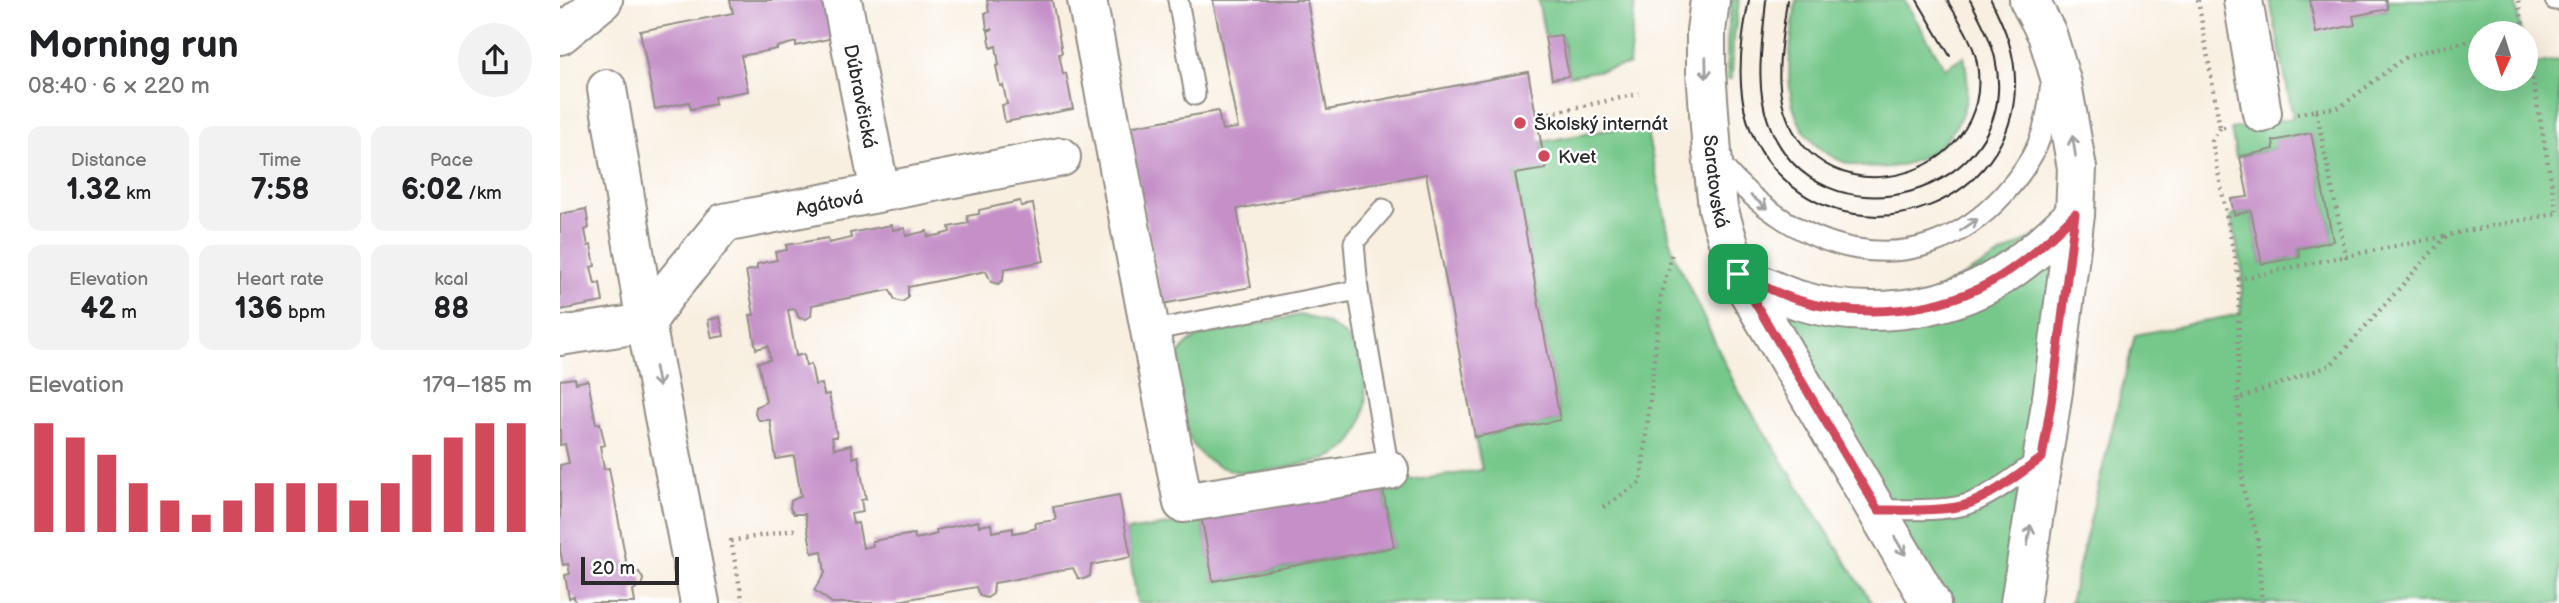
<!DOCTYPE html>
<html lang="en">
<head>
<meta charset="utf-8">
<style>
  :root { --surface:#fff; --page:#f2f2f2; --text:#202124; --muted:#757577; --accent:#d1495b }
  body { margin:0; font-family:"Balsamiq Sans",sans-serif; background:var(--page); color:var(--text); height:100vh; display:flex; flex-direction:column; font-size:26px; white-space:nowrap }
  * { box-sizing:border-box; margin:0 }
  p { font-size:23px; color:var(--muted) }
  .icon { flex:none; width:38px; height:38px; fill:none; stroke:currentColor; stroke-width:2; stroke-linecap:round; stroke-linejoin:round }
  .map { position:relative; flex:1; overflow:hidden }
  .details { display:flex; flex-direction:column; background:var(--surface); width:560px }
  .details>* { flex:none }
  .needle { width:46px; rotate:184deg }
  .fabs { position:absolute; left:1908px; top:21px; display:grid; gap:14px }
  .fabs a { display:grid; place-items:center; width:70px; height:70px; border-radius:50%; background:var(--surface); box-shadow:0 7px 28px #0002; font-size:35px }
  .scale { position:absolute; left:21px; bottom:18px; width:98px; box-sizing:border-box; padding-left:7px; border:4px solid #2b2b2b; border-top:0; font-size:19px; line-height:24px; white-space:nowrap; color:#2b2b2b; -webkit-text-stroke:5px #fff; paint-order:stroke }
  .pin { position:absolute; display:grid; place-items:center; width:60px; height:60px; color:#fff; margin:-30px; border-radius:14px; box-shadow:0 4px 10px #0006 }
  .round { display:grid; place-items:center; flex:none; width:74px; height:74px; border-radius:37px; background:var(--page) }
  .overview { display:flex; align-items:center; justify-content:space-between; height:119px; padding:0 28px }
  h1 { font-size:38px; font-weight:700; line-height:52px }
  .stats { display:grid; grid-template-columns:repeat(3,1fr); gap:10px; height:119px; padding:7px 28px }
  .stats div { display:grid; align-content:center; border-radius:14px; background:var(--page); text-align:center }
  .stats b { font-size:30px; font-weight:700 }
  .stats small { font-size:19px; font-weight:400 }
  .stats p { font-size:19px }
  .chart { height:196px; padding:14px 28px }
  .chart p { display:flex; justify-content:space-between }
  .chart svg { width:100%; height:126px; margin-top:7px; stroke:var(--accent); stroke-width:6 }
  main { display:flex; flex:1; min-height:0 }
  .map>svg:first-child { display:block }
  .green { fill:#76c88a; stroke:#507a5a; stroke-width:2 }
  .building { fill:#c590c8 }
  .lines { fill:none; stroke-linecap:round; stroke-linejoin:round }
  .service-casing { stroke:#928d86; stroke-width:23 }
  .minor-casing { stroke:#928d86; stroke-width:42 }
  .secondary-casing { stroke:#928d86; stroke-width:42 }
  .path { stroke:#928d86; stroke-width:4.5; stroke-dasharray:2 5; stroke-linecap:butt }
  .service { stroke:#fff; stroke-width:19 }
  .minor { stroke:#fff; stroke-width:38 }
  .secondary { stroke:#fff; stroke-width:38 }
  .tram { stroke:#2b2b2b; stroke-width:2 }
  .oneway { stroke:#a0a0a0 }
  .route-casing { stroke:#fff; stroke-width:14 }
  .route { stroke:#d1495b; stroke-width:9 }
  .poi-dot { fill:#d1495b; stroke:#fff; stroke-width:2.5 }
  .labels { text-anchor:middle; stroke-width:5; stroke-linejoin:round; paint-order:stroke }
  .street-label { font-size:19px; fill:#2b2b2b; stroke:#fff }
  .poi-label { font-size:19px; fill:#2b2b2b; stroke:#fff; text-anchor:start }
</style>
</head>
<body>
<main>
<section class="details">
<div class="overview"><div><h1>Morning run</h1><p>08:40 · 6 × 220 m</p></div><a class="round"><svg class="icon" aria-label="share" viewBox="0 0 24 24"><path d="M12 15V3M7 8l5-5 5 5M5 13v7h14v-7"/></svg></a></div>
<div class="stats">
<div><p>Distance</p><b>1.32<small> km</small></b></div>
<div><p>Time</p><b>7:58</b></div>
<div><p>Pace</p><b>6:02<small> /km</small></b></div>
</div>
<div class="stats">
<div><p>Elevation</p><b>42<small> m</small></b></div>
<div><p>Heart rate</p><b>136<small> bpm</small></b></div>
<div><p>kcal</p><b>88</b></div>
</div>
<div class="chart"><p><span>Elevation</span>179–185 m</p>
<svg viewBox="0 0 160 44" preserveAspectRatio="none"><path d="M5 44V6M15 44V11M25 44V17M35 44V27M45 44V33M55 44V38M65 44V33M75 44V27M85 44V27M95 44V27M105 44V33M115 44V27M125 44V17M135 44V11M145 44V6M155 44V6"/></svg>
</div>
</section>
<div class="map">
<svg width="1999" height="603" viewBox="0 0 1999 603">
  <rect width="100%" height="100%" fill="#fff"/>
  <filter id="ink" filterUnits="userSpaceOnUse"><feTurbulence type="fractalNoise" baseFrequency=".0143" numOctaves="2"/><feDisplacementMap in="SourceGraphic" scale="14" xChannelSelector="R" yChannelSelector="G"/><feConvolveMatrix kernelMatrix="1 2 1 2 8 2 1 2 1" color-interpolation-filters="sRGB"/></filter>
  <filter id="wash" filterUnits="userSpaceOnUse"><feTurbulence type="fractalNoise" baseFrequency=".00686" numOctaves="4" result="noise"/><feDisplacementMap in="SourceGraphic" scale="28" xChannelSelector="R" yChannelSelector="G"/><feGaussianBlur stdDeviation="1.57" result="paint"/><feColorMatrix in="noise" values="0 0 0 0 0 0 0 0 0 0 0 0 0 0 0 0 0 1.4 0 .05"/><feComposite in="paint" operator="in"/></filter>
  <g filter="url(#wash)">
    <rect width="100%" height="100%" fill="#f8efe0"/>
    <!-- green -->
    <g class="green">
      <polygon points="978,0 1075,0 1069,65 1009,76 1002,36 985,37"/>
      <polygon points="1171,0 1179,0 1173,44 1172,79 1167,79 1167,43"/>
      <path d="M1236 0H1344L1385 68 1404 56C1406 68 1409 81 1407 93 1394 188 1251 194 1232 101 1225 69 1233 32 1236 0Z"/>
      <polygon points="1710,0 1750,0 1793,16 1827,10 1826,0 1955,0 1961,33 1920,33 1920,79 1965,79 1965,56 1967,65 1999,60 1999,603 1510,603 1575,335 1680,314 1683,274 1671,216 1691,211 1702,264 1740,257 1738,249 1773,241 1751,134 1714,141 1714,149 1676,157 1671,129 1733,118"/>
      <polygon points="1085,123 1113,253 1176,387 1312,603 577,603 566,531 642,520 654,581 834,547 822,485 922,470 915,437 1000,420 955,174 986,168 981,142"/>
      <polygon points="1515,214 1460,603 1371,603 1178,274 1345,308"/>
      <path d="M740 315C758 319 773 324 787 338 810 362 813 423 788 446 772 461 750 462 729 467 700 472 684 477 656 465 633 454 625 433 621 409 618 395 612 377 616 362 619 352 626 343 636 338 644 333 657 333 667 331 691 326 715 320 740 315Z"/>
    </g>
    <g id="blocks">
      <!-- building -->
      <g class="building">
        <polygon points="170,0 266,0 273,38 236,46 236,42 217,47 217,49 181,56 188,91 154,97 155,104 131,109 129,102 95,109 80,31 173,13"/>
        <polygon points="427,0 492,0 502,53 499,54 503,74 506,73 513,109 445,122 442,105 447,104 443,85 440,86 436,66 439,65 436,46 431,48 428,31 433,29 427,29 425,13 429,12"/>
        <polygon points="653,0 747,0 767,110 968,72 986,169 955,174 1000,420 915,437 866,174 677,209 691,287 602,304 568,127 658,111 662,130 678,128"/>
        <polygon points="1750,0 1826,0 1828,9 1793,16 1795,25 1756,33"/>
        <polygon points="1001,35 1009,76 992,79 985,37"/>
        <polygon points="1751,133 1773,241 1738,249 1740,257 1702,264 1691,211 1674,215 1671,199 1688,197 1680,157 1714,149 1713,141"/>
        <polygon points="460,201 461,206 473,204 484,261 444,269 443,280 438,284 431,282 426,271 348,287 348,298 342,302 335,300 330,290 252,305 251,316 246,319 239,318 235,309 228,310 236,356 244,354 246,366 251,364 255,385 262,384 264,395 269,394 277,437 272,437 274,449 291,445 293,458 298,456 306,499 301,500 303,512 291,514 293,524 298,523 303,548 313,546 312,541 354,534 355,539 366,537 377,534 376,530 418,521 419,526 431,524 432,532 453,528 453,533 465,531 476,528 475,523 496,520 493,507 559,495 571,557 531,565 530,576 524,579 518,578 513,568 440,582 434,583 433,594 427,598 420,596 416,587 337,601 338,603 272,603 254,590 265,573 262,551 252,553 245,514 234,514 230,508 231,501 241,496 234,456 216,459 210,420 199,420 195,414 196,407 206,402 198,362 210,360 208,346 196,349 190,315 194,315 186,271 197,269 197,264 217,260 215,252 227,250 226,245 268,238 269,243 291,238 290,233 332,225 333,230 345,228 346,236 367,231 368,237 379,235 390,232 389,227 409,223 407,216 419,214 419,210"/>
        <polygon points="26,209 29,228 25,230 28,246 31,245 35,266 31,267 35,284 40,283 43,302 0,310 0,214"/>
        <polygon points="160,317 164,336 152,338 148,320"/>
        <polygon points="15,378 16,383 28,380 36,424 40,423 45,445 40,446 44,469 49,468 68,572 79,572 83,579 82,585 73,590 75,603 15,603 14,596 9,598 5,575 10,574 8,564 3,565 0,550 0,465 9,463 5,444 0,445 0,380"/>
        <polygon points="822,485 834,547 653,581 642,520"/>
      </g>
    </g>
  </g>
  <g filter="url(#ink)">
    <use href="#blocks" fill-opacity="0" stroke="#928d86" stroke-width="2"/>
    <g class="lines">
      <defs>
        <g id="service">
          <polyline points="618,0 635,95"/>
          <polyline points="1995,0 1997,0"/>
          <path d="M1159 162C1235 253 1355 292 1444 194 1474 160 1487 134 1490 89"/>
          <polyline points="798,290 794,242 823,209"/>
          <polyline points="590,331 798,290 829,470"/>
          <path d="M1318 510C1343 509 1388 512 1411 503 1437 492 1459 474 1481 458"/>
        </g>
        <g id="minor">
          <path id="s1" d="M282 0 320 192"/>
          <polyline points="527,0 623,503 829,470"/>
          <polyline points="1683,0 1702,113"/>
          <polyline points="0,35 43,0"/>
          <polyline points="47,89 86,323"/>
          <path id="s2" d="M86 323 106 294 164 223 501 157"/>
          <polyline points="0,336 86,323 140,603"/>
        </g>
        <g id="secondary">
          <path id="s3" d="M1150 0 1146 31V71L1152 153 1158 208 1178 274 1371 603"/>
          <path d="M1178 274C1198 283 1217 294 1238 300 1302 320 1383 313 1441 276 1468 259 1492 237 1515 214"/>
          <polyline points="1460,603 1493,391 1515,214 1517,168 1502,84 1487,34 1469,0"/>
        </g>
      </defs>
      <!-- service casing -->
      <use href="#service" class="service-casing"/>
      <!-- minor casing -->
      <use href="#minor" class="minor-casing"/>
      <!-- secondary casing -->
      <use href="#secondary" class="secondary-casing"/>
      <!-- path -->
      <g class="path">
        <polyline points="1638,0 1660,128 1669,126"/>
        <polyline points="1951,33 1964,31 1958,0"/>
        <polyline points="1965,37 1997,213"/>
        <polyline points="1756,110 1780,107 1844,58 1868,50 1920,39"/>
        <polyline points="1737,114 1756,110 1786,256 1886,236"/>
        <polyline points="976,116 1079,94"/>
        <polyline points="1660,128 1652,141 1679,279 1786,256"/>
        <polyline points="1678,399 1679,279"/>
        <polyline points="1043,507 1081,482 1101,297 1112,253"/>
        <polyline points="183,603 171,541 239,529"/>
        <polyline points="1702,603 1697,535 1683,489 1678,399 1771,365 1887,235 1999,213"/>
      </g>
      <!-- service -->
      <use href="#service" class="service"/>
      <!-- minor -->
      <use href="#minor" class="minor"/>
      <!-- secondary -->
      <use href="#secondary" class="secondary"/>
      <!-- tram -->
      <g class="tram">
        <path d="M1189 0C1183 29 1178 65 1182 95 1186 127 1200 157 1224 179 1307 258 1453 202 1455 86 1456 54 1445 28 1431 0"/>
        <path d="M1206 0C1203 40 1194 83 1208 121 1255 255 1466 196 1435 58 1430 37 1420 19 1410 0"/>
        <path d="M1227 0C1223 35 1213 77 1225 112 1263 225 1436 179 1417 63 1413 40 1398 19 1387 0"/>
        <polyline points="1357,0 1390,56"/>
      </g>
    </g>
    <!-- one-way arrows -->
    <defs><path id="oneway-shaft" d="M-6 0H5M1.5-3L5.5 0L1.5 3" fill="none" stroke-width="1.6" stroke-linecap="round" stroke-linejoin="round" transform="scale(1.75)"/></defs>
    <g class="oneway">
      <use href="#oneway-shaft" transform="translate(1146 68) rotate(89)"/>
      <use href="#oneway-shaft" transform="translate(1514 146) rotate(-99)"/>
      <use href="#oneway-shaft" transform="translate(1199 202) rotate(39)"/>
      <use href="#oneway-shaft" transform="translate(1409 225) rotate(-34)"/>
      <use href="#oneway-shaft" transform="translate(97 377) rotate(79)"/>
      <use href="#oneway-shaft" transform="translate(1469 535) rotate(-81)"/>
      <use href="#oneway-shaft" transform="translate(1340 546) rotate(59)"/>
    </g>
  </g>
  <g class="lines" filter="url(#ink)">
    <defs>
      <path id="route" d="M1515 214 1493 391 1482 458C1459 474 1437 492 1411 503 1389 512 1343 510 1318 510L1178 274C1198 283 1217 294 1238 300 1302 320 1383 313 1441 276 1468 259 1492 237 1515 214Z"/>
    </defs>
    <!-- route casing -->
    <use href="#route" class="route-casing"/>
    <!-- route -->
    <use href="#route" class="route"/>
  </g>
  <!-- markers -->
  <g class="poi-dot">
    <circle cx="960" cy="123" r="7"/>
    <circle cx="984" cy="156" r="7"/>
  </g>
  <g class="labels">
    <!-- street labels -->
    <g class="street-label">
      <text dy="7" stroke="none"><textPath href="#s1" startOffset="98">Dúbravčická</textPath></text>
      <text dy="7" stroke="none"><textPath href="#s3" startOffset="182">Saratovská</textPath></text>
      <text dy="7" stroke="none"><textPath href="#s2" startOffset="234">Agátová</textPath></text>
    </g>
    <!-- poi labels -->
    <g class="poi-label">
      <text x="974" y="130">Školský internát</text>
      <text x="998" y="163">Kvet</text>
    </g>
  </g>
</svg>
<div class="fabs">
<a><svg class="needle" viewBox="-14 -14 28 28"><path d="M0-13l5 13h-10z" fill="#e53935"/><path d="M0 13l5-13h-10z" fill="#757577"/></svg></a>
</div>
<div class="scale">20 m</div>
<div class="pin" style="left:1178px;top:274px;background:#1e9e55"><svg class="icon" aria-label="arrive" viewBox="0 0 24 24"><path d="M6 21V4h12l-3 4 3 4H6"/></svg></div>
</div>
</main>
</body>
</html>
